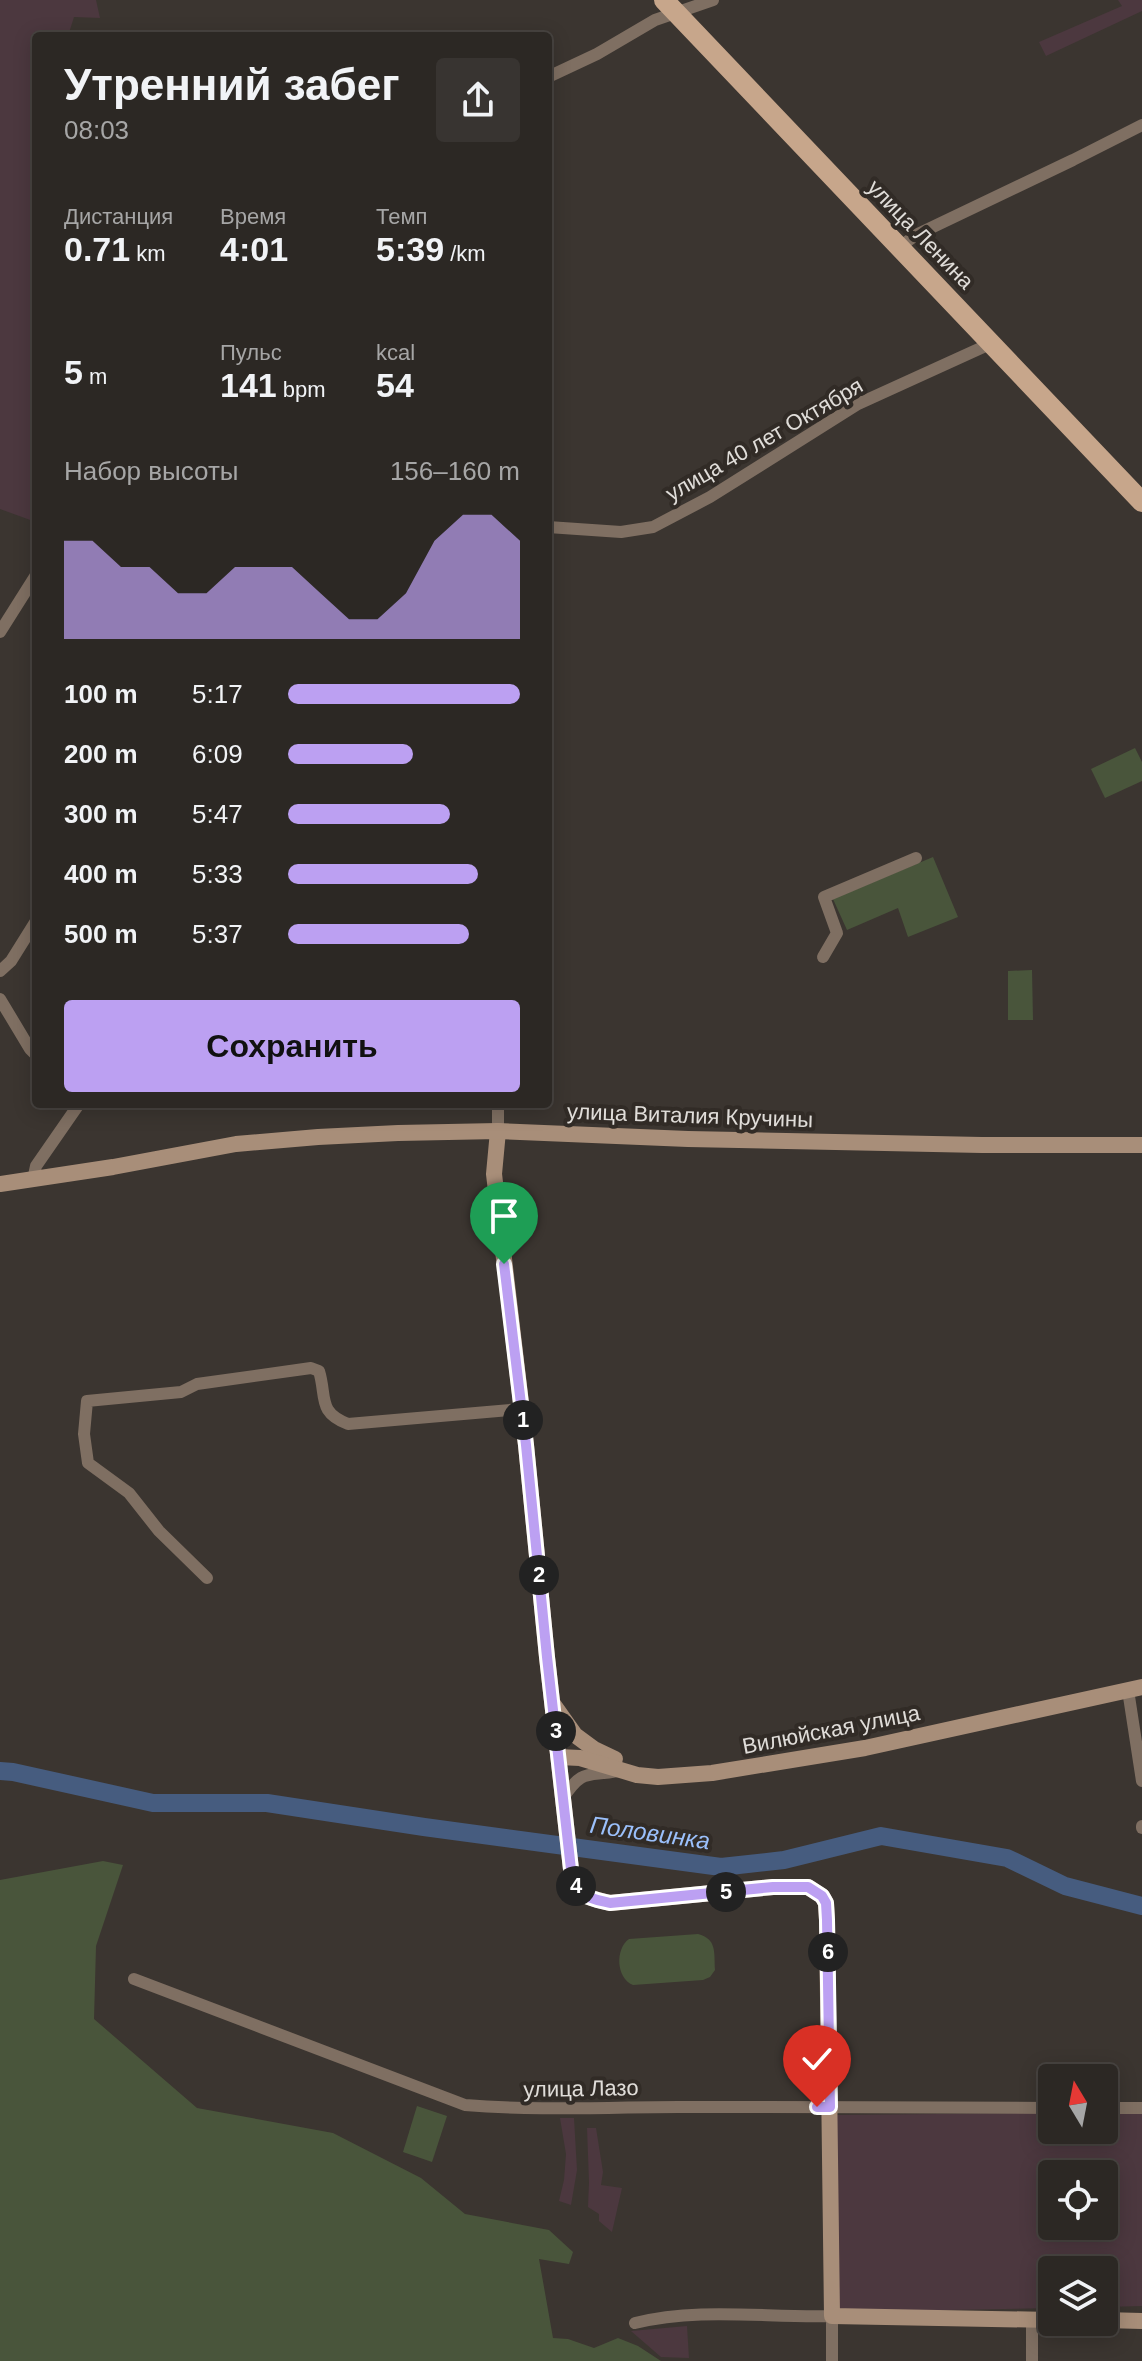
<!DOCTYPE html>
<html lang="ru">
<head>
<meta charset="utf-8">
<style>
  :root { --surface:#2c2824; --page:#383431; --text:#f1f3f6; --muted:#a6a6a6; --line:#484441; --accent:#bca0f2 }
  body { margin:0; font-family:Arial,sans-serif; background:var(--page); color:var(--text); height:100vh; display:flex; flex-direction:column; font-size:30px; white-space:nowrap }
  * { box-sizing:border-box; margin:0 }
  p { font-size:26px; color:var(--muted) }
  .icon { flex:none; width:44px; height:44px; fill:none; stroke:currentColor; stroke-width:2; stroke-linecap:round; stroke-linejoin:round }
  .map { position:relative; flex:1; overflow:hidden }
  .drawer { position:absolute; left:32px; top:32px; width:520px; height:1076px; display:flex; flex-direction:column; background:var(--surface); border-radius:8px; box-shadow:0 4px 20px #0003,0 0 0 2px var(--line) }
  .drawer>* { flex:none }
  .needle { width:52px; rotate:350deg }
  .tools { position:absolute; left:1038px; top:2064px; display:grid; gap:16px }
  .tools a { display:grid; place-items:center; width:80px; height:80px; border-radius:8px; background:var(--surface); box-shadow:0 4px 20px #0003,0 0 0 2px var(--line); font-size:40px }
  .pin { position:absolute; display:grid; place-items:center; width:68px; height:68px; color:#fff; margin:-82px -34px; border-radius:50% 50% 50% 0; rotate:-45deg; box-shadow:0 0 8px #0007 }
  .pin .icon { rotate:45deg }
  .km { position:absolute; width:40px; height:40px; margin:-20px; border-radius:50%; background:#222; color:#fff; font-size:22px; line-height:40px; text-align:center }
  .round { display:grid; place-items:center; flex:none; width:84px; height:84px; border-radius:8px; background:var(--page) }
  .summary { display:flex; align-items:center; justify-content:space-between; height:136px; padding:0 32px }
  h1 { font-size:44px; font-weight:600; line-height:60px }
  .metrics { display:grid; grid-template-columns:repeat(3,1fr); gap:12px; height:136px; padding:8px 32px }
  .metrics div { display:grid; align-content:center }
  .metrics b { font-size:34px; font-weight:600 }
  .metrics small { font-size:22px; font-weight:400 }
  .metrics p { font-size:22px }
  .chart { height:224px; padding:16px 32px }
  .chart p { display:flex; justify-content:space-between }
  .chart svg { width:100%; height:144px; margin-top:8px; fill:var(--accent); opacity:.7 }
  .primary-button { display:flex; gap:16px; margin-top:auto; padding:16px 32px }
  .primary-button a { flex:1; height:92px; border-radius:8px; background:var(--accent); color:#111; font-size:32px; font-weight:600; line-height:92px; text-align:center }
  ul { padding:0 32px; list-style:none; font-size:26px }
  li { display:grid; grid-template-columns:128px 96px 1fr; align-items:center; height:60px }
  li i { height:20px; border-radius:10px; background:var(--accent) }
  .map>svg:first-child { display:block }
  .industrial { fill:#4c383f; fill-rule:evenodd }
  .green { fill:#49553b }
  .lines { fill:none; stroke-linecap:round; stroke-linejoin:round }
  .river { stroke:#465c7f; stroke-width:18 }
  .street { stroke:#7f6f62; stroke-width:12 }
  .secondary { stroke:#a88e79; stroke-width:16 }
  .primary { stroke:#c7a68b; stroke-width:20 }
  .route-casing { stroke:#fff; stroke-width:16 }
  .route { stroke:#bca0f2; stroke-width:10 }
  .labels { text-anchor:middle; stroke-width:8; stroke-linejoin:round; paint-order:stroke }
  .street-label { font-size:22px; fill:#e0ddd9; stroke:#312b26 }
  .water-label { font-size:24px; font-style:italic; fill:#9bc0fb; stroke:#312b26 }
</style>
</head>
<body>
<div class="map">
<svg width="1142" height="2361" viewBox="0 0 1142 2361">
  <rect width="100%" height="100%" fill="#3b3530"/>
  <!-- industrial -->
  <g class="industrial">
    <polygon points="0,0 96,0 100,18 74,17 68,36 36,36 36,170 30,197 36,198 36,520 33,521 0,509"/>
    <polygon points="1118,0 1142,0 1142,11 1046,56 1039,42 1122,6"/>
    <path d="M1142 2112V2306L1104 2307V2270H1052V2308L839 2312 834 2115 1052 2113V2130H1104V2113ZM1052 2174H1104V2226H1052Z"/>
    <polygon points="560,2118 574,2118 577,2170 571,2205 559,2201 564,2180 566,2154"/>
    <polygon points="587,2128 596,2128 603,2172 601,2185 622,2188 612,2232 599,2221 599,2214 588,2207 589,2182"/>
    <polygon points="687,2326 689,2358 661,2357 631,2331"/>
  </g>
  <!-- green -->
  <g class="green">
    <polygon points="1135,748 1142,762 1142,781 1105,798 1091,769"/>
    <polygon points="933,857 958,917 908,937 898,908 847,930 833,899"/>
    <polygon points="1032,970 1033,1020 1008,1020 1008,971"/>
    <polygon points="103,1861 123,1865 96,1946 94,2019 197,2108 333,2133 421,2178 465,2214 549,2230 573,2252 569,2264 539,2259 553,2338 568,2339 594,2348 618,2338 638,2346 661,2361 0,2361 0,1880"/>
    <path d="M698 1934C717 1939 714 1952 715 1970L710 1977 703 1980 633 1985C616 1978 615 1949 629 1939Z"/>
    <polygon points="417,2106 447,2116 432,2162 403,2152"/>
  </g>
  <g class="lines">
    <!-- river -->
    <polyline class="river" points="0,1771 13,1772 153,1803 267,1803 424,1827 721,1867 784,1860 881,1836 1007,1858 1065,1886 1142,1906"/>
    <!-- street -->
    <g class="street">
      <polyline points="548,77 597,54 655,20 713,0"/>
      <polyline points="901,246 916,235 1073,160 1142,125"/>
      <polyline points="548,527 621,532 653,527 710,497 858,404 992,343"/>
      <polyline points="0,632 36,575"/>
      <polyline points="823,957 837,933 824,897 916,858"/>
      <polyline points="0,971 11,961 36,921"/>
      <polyline points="0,999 30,1049 36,1055"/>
      <polyline points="498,1131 498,1104"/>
      <polyline points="33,1180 36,1166 79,1104"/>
      <path d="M207 1578 159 1531 129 1493 88 1463 84 1434 87 1401 181 1392 197 1384 311 1368 319 1371C327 1397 317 1412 348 1424L521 1409"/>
      <polyline points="1128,1690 1142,1781"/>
      <path d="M563 1798C583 1768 587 1777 617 1771"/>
      <polyline points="1142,1826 1142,1828"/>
      <path d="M134 1979 465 2105C537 2111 608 2107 679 2107 803 2107 928 2107 1052 2108"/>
      <polyline points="1104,2108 1142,2108"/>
      <polyline points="1032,2320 1032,2361"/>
      <path d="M635 2323C700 2307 766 2318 832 2316V2361"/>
    </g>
    <!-- secondary -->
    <g class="secondary">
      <path d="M498 1131 494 1174 526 1445 547 1657 572 1878C581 1898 590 1898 610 1903L773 1887H808L822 1896 826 1903 827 1920 832 2316 1052 2320"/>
      <polyline points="0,1184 113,1167 236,1144 318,1137 398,1133 498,1131 688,1139 982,1145 1142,1145"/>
      <polyline points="553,1704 575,1735 594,1749 615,1759"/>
      <polyline points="559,1757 580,1758 637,1775 658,1777 712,1773 865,1748 1142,1687"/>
      <polyline points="1104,2320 1142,2321"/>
    </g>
    <!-- primary -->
    <polyline class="primary" points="664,0 1142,502"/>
  </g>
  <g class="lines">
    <defs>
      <path id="route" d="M504 1264 526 1445 547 1657 572 1878C581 1898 589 1898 610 1903L773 1887H808L822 1896 826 1903 827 1920 830 2107H817"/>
    </defs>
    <!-- route casing -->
    <use href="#route" class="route-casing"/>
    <!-- route -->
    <use href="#route" class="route"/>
  </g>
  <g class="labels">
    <!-- street labels -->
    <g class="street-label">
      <text transform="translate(921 234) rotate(46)" y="8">улица Ленина</text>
      <text transform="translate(764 439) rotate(-30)" y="8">улица 40 лет Октября</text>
      <text transform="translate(690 1115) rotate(2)" y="8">улица Виталия Кручины</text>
      <text transform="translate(831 1729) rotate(-11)" y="8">Вилюйская улица</text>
      <text transform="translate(581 2088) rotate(-1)" y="8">улица Лазо</text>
    </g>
    <!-- water labels -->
    <g class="water-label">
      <text transform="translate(650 1833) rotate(8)" y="8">Половинка</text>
    </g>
  </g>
</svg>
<div class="tools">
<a><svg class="needle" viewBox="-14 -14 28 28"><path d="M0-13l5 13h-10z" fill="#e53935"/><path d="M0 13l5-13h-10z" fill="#a6a6a6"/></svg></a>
<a><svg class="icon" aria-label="locate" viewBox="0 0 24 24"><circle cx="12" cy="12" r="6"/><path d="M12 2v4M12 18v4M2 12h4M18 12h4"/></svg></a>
<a><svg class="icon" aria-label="layers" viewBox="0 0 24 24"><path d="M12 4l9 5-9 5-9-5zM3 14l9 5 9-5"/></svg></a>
</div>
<div class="pin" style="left:504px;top:1264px;background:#1e9e55"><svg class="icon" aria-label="arrive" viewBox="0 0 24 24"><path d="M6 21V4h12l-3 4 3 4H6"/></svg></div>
<div class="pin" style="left:817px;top:2107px;background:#d93025"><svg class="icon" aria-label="check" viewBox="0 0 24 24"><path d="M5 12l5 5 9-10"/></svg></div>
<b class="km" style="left:523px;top:1420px">1</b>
<b class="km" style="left:539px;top:1575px">2</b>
<b class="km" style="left:556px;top:1731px">3</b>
<b class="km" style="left:576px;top:1886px">4</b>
<b class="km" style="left:726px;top:1892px">5</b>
<b class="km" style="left:828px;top:1952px">6</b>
<section class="drawer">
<div class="summary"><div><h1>Утренний забег</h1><p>08:03</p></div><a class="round"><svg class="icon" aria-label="share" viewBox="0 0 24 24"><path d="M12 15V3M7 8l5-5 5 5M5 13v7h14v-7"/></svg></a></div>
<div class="metrics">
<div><p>Дистанция</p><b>0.71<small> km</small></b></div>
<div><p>Время</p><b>4:01</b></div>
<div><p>Темп</p><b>5:39<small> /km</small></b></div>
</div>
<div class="metrics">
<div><b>5<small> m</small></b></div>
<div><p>Пульс</p><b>141<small> bpm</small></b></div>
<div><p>kcal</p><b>54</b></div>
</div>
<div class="chart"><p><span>Набор высоты</span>156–160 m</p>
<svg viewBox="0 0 160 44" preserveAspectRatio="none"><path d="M0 44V14L10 14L20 22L30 22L40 30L50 30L60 22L70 22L80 22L90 30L100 38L110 38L120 30L130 14L140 6L150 6L160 14V44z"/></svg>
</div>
<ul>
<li><b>100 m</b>5:17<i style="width:100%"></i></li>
<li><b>200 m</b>6:09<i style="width:54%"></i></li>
<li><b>300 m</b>5:47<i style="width:70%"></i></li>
<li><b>400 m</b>5:33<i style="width:82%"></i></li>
<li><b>500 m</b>5:37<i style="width:78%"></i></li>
</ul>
<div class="primary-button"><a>Сохранить</a></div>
</section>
</div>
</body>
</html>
